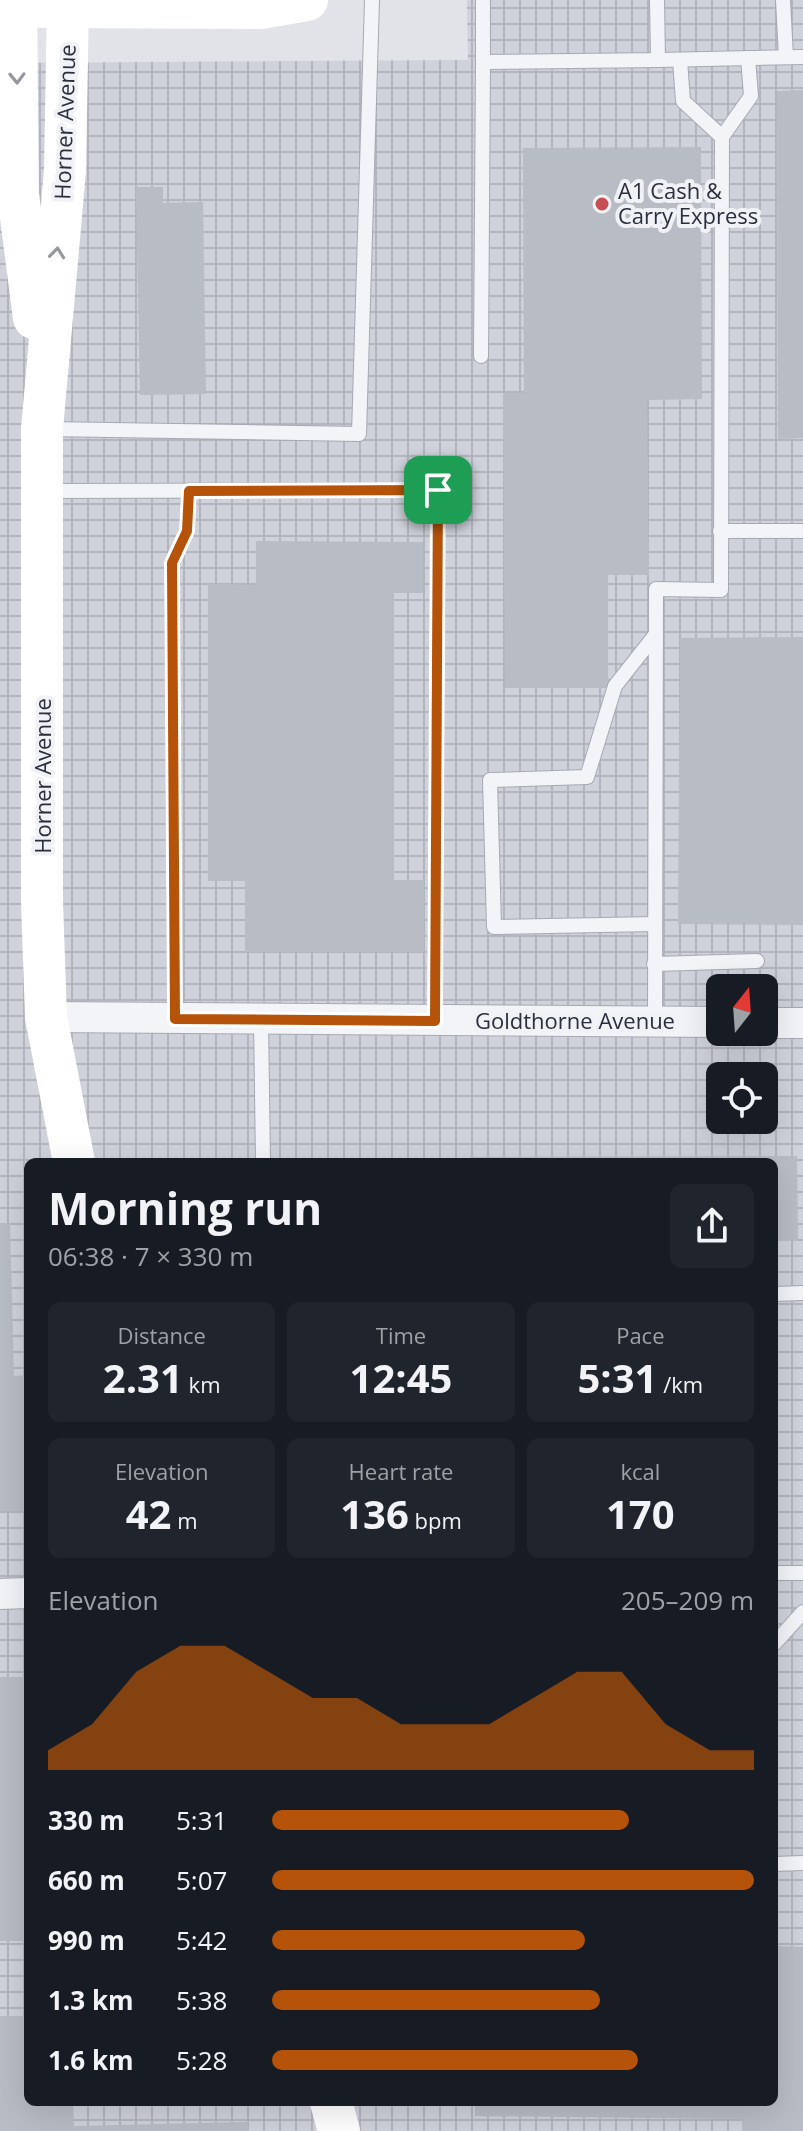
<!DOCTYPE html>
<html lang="en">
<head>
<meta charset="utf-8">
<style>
  :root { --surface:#171b24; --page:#20242c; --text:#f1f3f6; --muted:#9ea1a6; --accent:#b45309 }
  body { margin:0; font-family:"Open Sans",sans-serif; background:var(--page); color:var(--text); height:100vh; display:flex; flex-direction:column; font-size:30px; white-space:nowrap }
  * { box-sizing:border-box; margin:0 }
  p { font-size:26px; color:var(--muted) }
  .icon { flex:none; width:44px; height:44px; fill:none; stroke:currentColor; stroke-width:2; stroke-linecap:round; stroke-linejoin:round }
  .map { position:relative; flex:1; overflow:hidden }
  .side { position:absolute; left:24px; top:1158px; width:754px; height:948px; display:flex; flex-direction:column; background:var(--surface); border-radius:12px; box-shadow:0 8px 32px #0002 }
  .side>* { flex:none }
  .needle { width:52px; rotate:17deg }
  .buttons { position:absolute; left:706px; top:974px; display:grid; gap:16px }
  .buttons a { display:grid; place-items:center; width:72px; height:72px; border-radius:12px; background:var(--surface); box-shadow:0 8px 32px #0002; font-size:40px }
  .pin { position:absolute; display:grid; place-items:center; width:68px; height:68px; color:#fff; margin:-34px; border-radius:16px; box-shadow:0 4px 12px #0006 }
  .round { display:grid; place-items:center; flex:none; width:84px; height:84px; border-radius:12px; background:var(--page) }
  .overview { display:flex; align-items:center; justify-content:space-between; height:136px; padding:0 24px }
  h1 { font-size:44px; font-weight:700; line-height:60px }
  .stats { display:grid; grid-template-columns:repeat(3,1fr); gap:12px; height:136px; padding:8px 24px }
  .stats div { display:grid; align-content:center; border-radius:12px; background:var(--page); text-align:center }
  .stats b { font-size:40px; font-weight:700 }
  .stats small { font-size:22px; font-weight:400 }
  .stats p { font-size:22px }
  .chart { height:224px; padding:16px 24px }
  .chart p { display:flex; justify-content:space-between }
  .chart svg { width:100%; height:144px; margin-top:8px; fill:var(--accent); opacity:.7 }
  ul { padding:0 24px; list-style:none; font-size:26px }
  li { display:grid; grid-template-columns:128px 96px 1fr; align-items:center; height:60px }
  li i { height:20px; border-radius:10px; background:var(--accent) }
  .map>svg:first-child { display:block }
  .industrial { fill:url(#industrial-grid); fill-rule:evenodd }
  .building { fill:#b8bcc5 }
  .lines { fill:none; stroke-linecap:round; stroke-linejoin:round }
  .lane-casing { stroke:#a6a9b3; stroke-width:16 }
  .street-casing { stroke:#a6a9b3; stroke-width:32 }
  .lane { stroke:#f3f4f7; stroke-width:14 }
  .street { stroke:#f3f4f7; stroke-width:30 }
  .secondary { stroke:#fff; stroke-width:42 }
  .oneway { stroke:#94979f }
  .route-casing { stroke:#fff; stroke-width:16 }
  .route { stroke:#b45309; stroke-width:10 }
  .poi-dot { fill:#c74d51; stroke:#f0f2f6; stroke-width:3 }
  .labels { text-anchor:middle; stroke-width:8; stroke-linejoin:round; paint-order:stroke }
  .street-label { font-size:22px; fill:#2a2f3f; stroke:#f0f2f6 }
  .poi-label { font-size:22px; fill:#2a2f3f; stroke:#f0f2f6; text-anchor:start }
</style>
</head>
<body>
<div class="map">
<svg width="803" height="2131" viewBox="0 0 803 2131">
  <defs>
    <pattern id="industrial-grid" width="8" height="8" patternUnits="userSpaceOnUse" patternTransform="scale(2)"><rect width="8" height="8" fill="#cfd2db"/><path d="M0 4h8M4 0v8" fill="none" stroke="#b2b5bd"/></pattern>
  </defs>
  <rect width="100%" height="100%" fill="#e1e3e9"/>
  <!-- industrial -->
  <path class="industrial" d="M467 0H803V2131H0V63L468 60ZM720 988H764V1032H720ZM720 1076H764V1120H720ZM28 1162H774V2102H28Z"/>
  <!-- building -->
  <g class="building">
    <polygon points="803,90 803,438 778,439 777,91"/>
    <polygon points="701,147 702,399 647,400 649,575 608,575 608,688 505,688 503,393 524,393 523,148"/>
    <polygon points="136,187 163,187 163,203 203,202 206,394 140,395"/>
    <polygon points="256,541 423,542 423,593 394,593 394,880 424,880 424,952 245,952 245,881 208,881 208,584 256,585"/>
    <polygon points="803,637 803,925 678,924 680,638"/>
    <polygon points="797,1156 798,1241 774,1241 774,1162 470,1162 470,1157"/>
    <polygon points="0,1223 10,1223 14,1376 28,1375 28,1511 0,1511"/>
    <rect x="0" y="1677" width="28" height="264"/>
    <polygon points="774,1946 803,1947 803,2131 742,2131 742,2119 475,2116 475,2102 774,2102"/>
    <polygon points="0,2016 28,2016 28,2102 73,2102 74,2126 248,2122 249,2131 0,2131"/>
  </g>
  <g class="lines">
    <defs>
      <g id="lane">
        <polyline points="483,0 483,62 658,60 657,0"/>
        <polyline points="783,0 786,57"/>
        <polyline points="658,60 803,57"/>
        <polyline points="680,60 683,101 722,137"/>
        <polyline points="481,356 483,62"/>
        <polyline points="46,429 359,434 372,0"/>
        <polyline points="45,491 438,490 435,1021"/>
        <polyline points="720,531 803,531"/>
        <polyline points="655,924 494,927 490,780 587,777 615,686 656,634"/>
        <polyline points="654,964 757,961"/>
        <polyline points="175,1019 172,563 187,531 189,491"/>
        <polyline points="261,1019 263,1162"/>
        <polyline points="655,1021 656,589 721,590 722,137 751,96 748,58"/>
        <polyline points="774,1294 803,1293"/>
        <polyline points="774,1573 803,1573"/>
        <polyline points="774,1644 803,1612"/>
        <polyline points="774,1864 803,1863"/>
      </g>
      <g id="street">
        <polyline points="46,1017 720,1022"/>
        <polyline points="764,1023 803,1023"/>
        <polyline points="0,1594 28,1593"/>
      </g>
    </defs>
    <!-- lane casing -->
    <use href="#lane" class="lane-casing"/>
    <!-- street casing -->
    <use href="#street" class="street-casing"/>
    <!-- lane -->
    <use href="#lane" class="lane"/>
    <!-- street -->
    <use href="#street" class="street"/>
    <!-- secondary -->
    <g class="secondary">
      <polyline points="16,0 18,194 34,318"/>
      <polyline points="68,0 65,171 42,429 42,902 46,1017 74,1162"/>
      <polyline points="41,7 261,8 307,0"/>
      <polyline points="331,2102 339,2131"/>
    </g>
  </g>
  <!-- one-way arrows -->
  <defs><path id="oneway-chevron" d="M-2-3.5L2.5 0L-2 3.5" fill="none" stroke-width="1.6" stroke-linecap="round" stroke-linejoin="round" transform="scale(2)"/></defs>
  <g class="oneway">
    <use href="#oneway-chevron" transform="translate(17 78) rotate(89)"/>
    <use href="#oneway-chevron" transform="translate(57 253) rotate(-84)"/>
  </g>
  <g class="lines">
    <defs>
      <polygon id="route" points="438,490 435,1021 175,1019 172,563 187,531 189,491"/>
    </defs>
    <!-- route casing -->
    <use href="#route" class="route-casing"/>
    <!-- route -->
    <use href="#route" class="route"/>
  </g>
  <!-- markers -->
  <circle class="poi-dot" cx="602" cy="204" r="8"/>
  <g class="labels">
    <!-- street labels -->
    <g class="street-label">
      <text transform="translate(65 122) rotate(-88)" y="8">Horner Avenue</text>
      <text transform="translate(43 776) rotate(-90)" y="8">Horner Avenue</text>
      <text x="575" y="1029">Goldthorne Avenue</text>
    </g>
    <!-- poi labels -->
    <g class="poi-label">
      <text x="618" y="199">A1 Cash &amp;<tspan x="618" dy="25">Carry Express</tspan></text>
    </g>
  </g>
</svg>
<div class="buttons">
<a><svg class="needle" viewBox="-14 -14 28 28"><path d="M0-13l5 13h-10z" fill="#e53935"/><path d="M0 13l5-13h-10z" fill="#9ea1a6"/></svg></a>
<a><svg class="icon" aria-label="locate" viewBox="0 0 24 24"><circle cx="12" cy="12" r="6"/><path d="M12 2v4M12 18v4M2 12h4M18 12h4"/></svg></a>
</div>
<div class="pin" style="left:438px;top:490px;background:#1e9e55"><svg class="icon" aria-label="arrive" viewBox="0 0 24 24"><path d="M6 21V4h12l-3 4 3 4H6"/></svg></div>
<section class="side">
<div class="overview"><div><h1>Morning run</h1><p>06:38 · 7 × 330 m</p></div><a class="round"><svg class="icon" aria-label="share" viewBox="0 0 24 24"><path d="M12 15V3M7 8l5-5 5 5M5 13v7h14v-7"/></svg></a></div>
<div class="stats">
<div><p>Distance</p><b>2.31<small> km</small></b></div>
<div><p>Time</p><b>12:45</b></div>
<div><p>Pace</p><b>5:31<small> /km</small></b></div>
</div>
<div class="stats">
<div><p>Elevation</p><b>42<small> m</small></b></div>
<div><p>Heart rate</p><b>136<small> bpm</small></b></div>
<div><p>kcal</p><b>170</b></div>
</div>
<div class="chart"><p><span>Elevation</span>205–209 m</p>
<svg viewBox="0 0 160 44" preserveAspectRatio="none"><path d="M0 44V38L10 30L20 14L30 6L40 6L50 14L60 22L70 22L80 30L90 30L100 30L110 22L120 14L130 14L140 30L150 38L160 38V44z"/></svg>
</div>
<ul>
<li><b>330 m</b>5:31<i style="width:74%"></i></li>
<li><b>660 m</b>5:07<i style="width:100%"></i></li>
<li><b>990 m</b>5:42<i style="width:65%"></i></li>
<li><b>1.3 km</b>5:38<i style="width:68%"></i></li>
<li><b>1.6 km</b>5:28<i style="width:76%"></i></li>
</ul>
</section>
</div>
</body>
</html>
